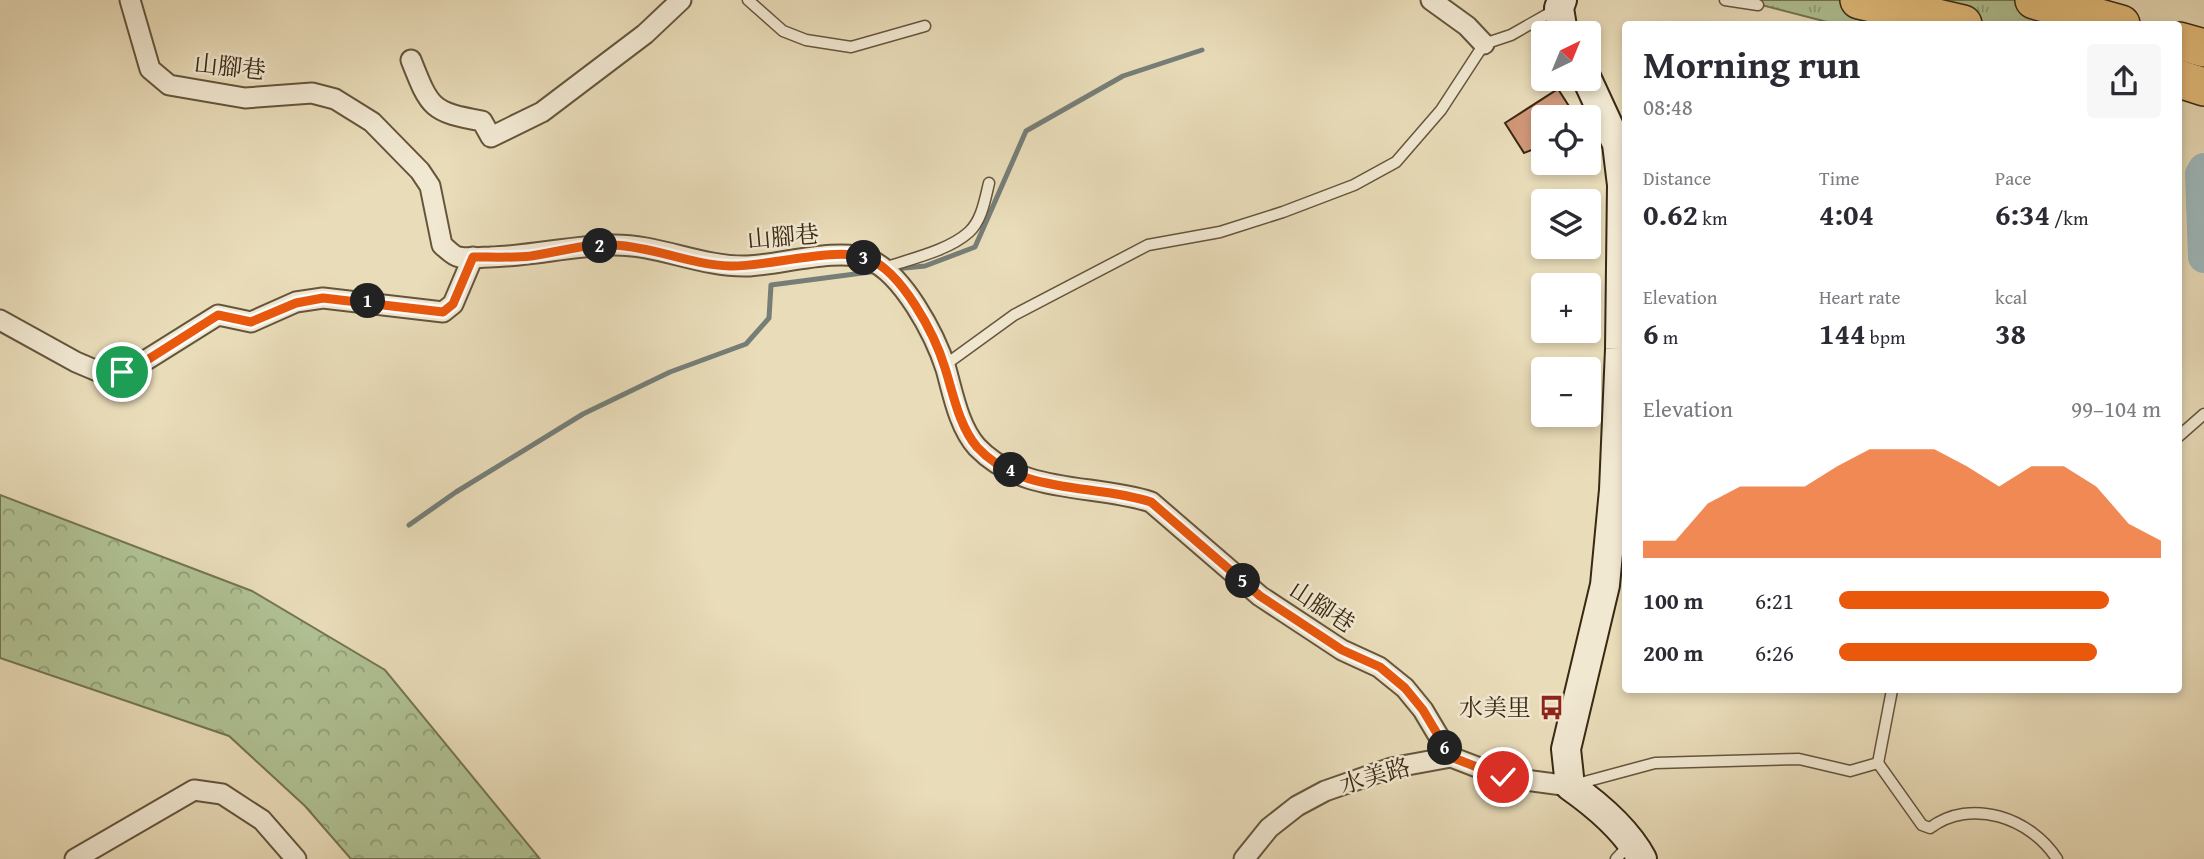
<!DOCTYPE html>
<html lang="en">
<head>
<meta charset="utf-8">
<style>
  :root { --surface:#fff; --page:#f7f7f7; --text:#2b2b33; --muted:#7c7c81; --accent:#ea580c }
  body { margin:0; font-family:"Gentium Book Plus","Noto Serif TC",serif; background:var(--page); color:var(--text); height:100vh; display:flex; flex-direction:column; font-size:26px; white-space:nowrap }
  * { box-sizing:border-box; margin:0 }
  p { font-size:23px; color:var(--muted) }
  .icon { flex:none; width:38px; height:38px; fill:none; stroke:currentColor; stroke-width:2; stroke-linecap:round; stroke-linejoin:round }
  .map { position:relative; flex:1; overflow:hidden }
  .details { position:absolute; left:1622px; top:21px; width:560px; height:672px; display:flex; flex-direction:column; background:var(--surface); border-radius:7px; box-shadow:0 4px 10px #0003 }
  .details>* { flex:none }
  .needle { width:46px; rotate:43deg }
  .buttons { position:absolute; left:1531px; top:21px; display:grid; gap:14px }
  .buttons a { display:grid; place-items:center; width:70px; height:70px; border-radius:7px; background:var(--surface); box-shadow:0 4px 10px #0003; font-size:35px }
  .pin { position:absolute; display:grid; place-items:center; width:60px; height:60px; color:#fff; margin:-30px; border:4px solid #fff; border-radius:50%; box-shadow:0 2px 7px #0007 }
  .km { position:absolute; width:35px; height:35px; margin:-18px; border-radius:50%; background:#222; color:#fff; font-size:19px; line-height:35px; text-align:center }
  .round { display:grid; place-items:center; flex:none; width:74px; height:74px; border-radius:7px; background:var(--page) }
  .summary { display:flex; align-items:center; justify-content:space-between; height:119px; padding:0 21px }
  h1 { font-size:38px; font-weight:800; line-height:52px }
  .metrics { display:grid; grid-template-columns:repeat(3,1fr); gap:10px; height:119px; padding:7px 21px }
  .metrics div { display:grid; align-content:center }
  .metrics b { font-size:30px; font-weight:800 }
  .metrics small { font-size:19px; font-weight:400 }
  .metrics p { font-size:19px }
  .chart { height:196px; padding:14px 21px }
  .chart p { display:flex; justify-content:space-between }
  .chart svg { width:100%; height:126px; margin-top:7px; fill:var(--accent); opacity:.7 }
  ul { padding:0 21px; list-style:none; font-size:23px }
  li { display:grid; grid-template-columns:112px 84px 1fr; align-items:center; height:52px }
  li i { height:18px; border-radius:9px; background:var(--accent) }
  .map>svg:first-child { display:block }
  .grass { fill:url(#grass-tufts); stroke:#747553; stroke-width:2 }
  .forest { fill:url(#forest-crowns); stroke:#747553; stroke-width:2 }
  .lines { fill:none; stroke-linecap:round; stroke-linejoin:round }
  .stream { stroke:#757e77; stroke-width:5 }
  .river { stroke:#9db8bb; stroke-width:32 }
  .building { fill:#d29879; stroke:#392812; stroke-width:2 }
  .lane-casing { stroke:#65553c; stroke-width:13 }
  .street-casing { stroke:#65553c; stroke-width:23 }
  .secondary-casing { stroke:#392812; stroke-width:32 }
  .highway-casing { stroke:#392812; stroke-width:40 }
  .lane { stroke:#f1e8d2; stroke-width:10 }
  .street { stroke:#f1e8d2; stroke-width:19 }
  .secondary { stroke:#f1e8d2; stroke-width:28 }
  .highway { stroke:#e4be7c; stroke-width:37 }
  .route-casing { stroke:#fff; stroke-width:14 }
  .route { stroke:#ea580c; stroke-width:9 }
  .labels { text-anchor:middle; stroke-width:5; stroke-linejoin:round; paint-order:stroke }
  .street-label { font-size:24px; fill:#392812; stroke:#f1e8d2 }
  .poi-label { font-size:24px; fill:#392812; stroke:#f1e8d2; text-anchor:end }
</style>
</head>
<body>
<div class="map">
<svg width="2204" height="859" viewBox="0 0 2204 859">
  <defs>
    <pattern id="grass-tufts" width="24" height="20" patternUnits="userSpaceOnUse" patternTransform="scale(1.75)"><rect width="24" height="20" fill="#b0c294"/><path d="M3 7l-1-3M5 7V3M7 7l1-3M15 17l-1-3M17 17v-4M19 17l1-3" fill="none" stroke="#909e77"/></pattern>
    <pattern id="forest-crowns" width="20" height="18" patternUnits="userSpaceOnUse" patternTransform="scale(1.75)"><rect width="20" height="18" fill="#b0c294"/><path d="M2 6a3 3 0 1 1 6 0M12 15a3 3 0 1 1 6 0" fill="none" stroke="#909e77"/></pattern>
  </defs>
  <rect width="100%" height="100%" fill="#e9dcb9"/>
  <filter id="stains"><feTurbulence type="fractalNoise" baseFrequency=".00286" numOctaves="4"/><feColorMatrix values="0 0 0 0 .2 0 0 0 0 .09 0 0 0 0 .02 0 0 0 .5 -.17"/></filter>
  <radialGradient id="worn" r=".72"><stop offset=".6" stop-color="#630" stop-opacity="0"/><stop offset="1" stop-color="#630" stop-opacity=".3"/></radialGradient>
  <!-- grass -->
  <polygon class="grass" points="1742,0 2089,0 2130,24 1835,24"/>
  <!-- forest -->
  <polygon class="forest" points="0,495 252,591 385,670 540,859 351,859 305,806 229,736 0,658"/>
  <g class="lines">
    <!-- stream -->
    <g class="stream">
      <polyline points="894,269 925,266 975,247 1026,131 1123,76 1202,50"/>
      <polyline points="409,525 456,492 583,414 670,372 746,344 769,318 771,285 878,271"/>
    </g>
    <!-- river -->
    <polyline class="river" points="2204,169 2201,174 2204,257"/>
  </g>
  <!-- building -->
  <polygon class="building" points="1558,89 1576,117 1544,117 1544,145 1524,153 1505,123"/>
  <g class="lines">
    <defs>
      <g id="lane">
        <polyline points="748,0 783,31 806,40 851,47 925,26"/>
        <polyline points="1725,0 1758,5"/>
        <path d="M884 268C910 259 948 251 969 232 982 220 985 199 989 183"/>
        <polyline points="945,365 1014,315 1148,245 1220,232 1283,212 1354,185 1396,162 1441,110 1484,44 1511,35 1555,10"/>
        <polyline points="2179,436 2204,414"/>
        <polyline points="1878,763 1892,690"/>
        <path d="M1577 784 1655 763 1799 759 1850 771 1878 763 1922 825 1930 828C1971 797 2031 818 2057 859"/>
        <polyline points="1616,859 1630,844"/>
      </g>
      <g id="street">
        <path d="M130 0 150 69 169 85 245 98 312 93 335 99 372 122 420 171 430 186 442 245C447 249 453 256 459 257 468 259 481 257 490 257 531 256 571 246 612 245 658 244 700 267 747 266 779 265 839 247 868 259 903 273 935 335 946 369 953 394 959 427 977 447 1024 496 1094 483 1151 502L1260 596 1342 650 1379 667 1405 688 1423 710 1451 757"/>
        <polyline points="1431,0 1467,26 1484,44"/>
        <path d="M411 60C430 108 431 112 482 121L491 137 542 112 645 34 681 0"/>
        <polyline points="0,320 76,362 109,376 143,362 218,315 251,322 296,302 323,298 443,312 453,304 473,257"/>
        <polyline points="75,859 194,790 222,794 262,820 296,859"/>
        <polyline points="1244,859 1269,828 1297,806 1325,791 1391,768 1451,757 1503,777 1570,786"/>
      </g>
      <g id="secondary">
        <polyline points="1562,0 1559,8 1563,33"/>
        <path d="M1587 79 1617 144 1622 185 1620 349 1614 490 1605 585 1566 749 1570 786C1597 805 1626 829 1642 859"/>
      </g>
      <g id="highway">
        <polyline points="1859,0 1963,24"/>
        <polyline points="2034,0 2121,24"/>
        <polyline points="2179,41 2204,48"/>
        <polyline points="2179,79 2204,87"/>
      </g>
    </defs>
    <!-- lane casing -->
    <use href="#lane" class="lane-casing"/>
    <!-- street casing -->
    <use href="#street" class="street-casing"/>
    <!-- secondary casing -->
    <use href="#secondary" class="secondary-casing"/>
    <!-- highway casing -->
    <use href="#highway" class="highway-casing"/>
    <!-- lane -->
    <use href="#lane" class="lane"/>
    <!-- street -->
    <use href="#street" class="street"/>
    <!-- secondary -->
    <use href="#secondary" class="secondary"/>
    <!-- highway -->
    <use href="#highway" class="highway"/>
  </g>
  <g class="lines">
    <defs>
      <path id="route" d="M122 372 144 362 218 315 251 322 296 303 323 298 443 312 453 304 473 257C492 257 512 258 531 256 558 252 588 243 615 245 654 247 691 265 730 266 768 267 834 246 867 258 902 271 935 335 945 368 953 393 959 426 977 447 1022 496 1094 483 1151 502L1260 596 1342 650 1380 667 1405 688 1423 710 1451 757 1503 777"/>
    </defs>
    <!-- route casing -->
    <use href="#route" class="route-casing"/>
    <!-- route -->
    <use href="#route" class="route"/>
  </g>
  <!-- icons -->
  <defs>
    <symbol id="bus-bare" viewBox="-9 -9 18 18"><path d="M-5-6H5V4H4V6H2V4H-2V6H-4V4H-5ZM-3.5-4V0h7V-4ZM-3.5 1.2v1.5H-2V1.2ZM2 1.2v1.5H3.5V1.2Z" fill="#8f2418" stroke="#f1e8d2" stroke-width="2.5" paint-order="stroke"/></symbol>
  </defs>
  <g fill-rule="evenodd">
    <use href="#bus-bare" x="1534" y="690" width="35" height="35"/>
  </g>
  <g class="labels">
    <!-- street labels -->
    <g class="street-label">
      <text transform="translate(230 67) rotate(6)" y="8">山腳巷</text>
      <text transform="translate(783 237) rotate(-5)" y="8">山腳巷</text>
      <text transform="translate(1322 607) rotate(33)" y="8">山腳巷</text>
      <text transform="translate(1375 776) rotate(-16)" y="8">水美路</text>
    </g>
    <!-- poi labels -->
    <g class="poi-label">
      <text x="1531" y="716">水美里</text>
    </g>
  </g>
  <rect width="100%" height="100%" filter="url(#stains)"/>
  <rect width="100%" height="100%" fill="url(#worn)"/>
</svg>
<div class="buttons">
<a><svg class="needle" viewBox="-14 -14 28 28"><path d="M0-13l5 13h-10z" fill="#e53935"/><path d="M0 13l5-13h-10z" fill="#7c7c81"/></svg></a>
<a><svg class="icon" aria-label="locate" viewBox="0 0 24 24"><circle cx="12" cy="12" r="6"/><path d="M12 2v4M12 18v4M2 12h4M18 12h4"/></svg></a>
<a><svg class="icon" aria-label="layers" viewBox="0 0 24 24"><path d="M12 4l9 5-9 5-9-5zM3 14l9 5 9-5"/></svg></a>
<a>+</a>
<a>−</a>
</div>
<div class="pin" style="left:122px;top:372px;background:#1e9e55"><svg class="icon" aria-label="arrive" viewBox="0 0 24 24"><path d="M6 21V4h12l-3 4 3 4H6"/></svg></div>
<div class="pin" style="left:1503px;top:777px;background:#d93025"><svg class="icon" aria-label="check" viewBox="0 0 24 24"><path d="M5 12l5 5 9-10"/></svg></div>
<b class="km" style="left:368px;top:301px">1</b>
<b class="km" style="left:600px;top:246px">2</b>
<b class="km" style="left:864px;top:258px">3</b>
<b class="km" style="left:1011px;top:470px">4</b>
<b class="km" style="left:1243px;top:581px">5</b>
<b class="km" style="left:1445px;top:748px">6</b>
<section class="details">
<div class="summary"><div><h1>Morning run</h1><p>08:48</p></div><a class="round"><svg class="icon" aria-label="share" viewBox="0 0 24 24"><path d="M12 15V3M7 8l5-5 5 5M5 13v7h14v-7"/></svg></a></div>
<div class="metrics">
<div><p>Distance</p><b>0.62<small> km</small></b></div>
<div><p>Time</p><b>4:04</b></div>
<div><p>Pace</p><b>6:34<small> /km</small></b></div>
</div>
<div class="metrics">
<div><p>Elevation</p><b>6<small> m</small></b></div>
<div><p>Heart rate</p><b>144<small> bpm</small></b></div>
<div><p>kcal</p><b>38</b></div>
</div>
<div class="chart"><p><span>Elevation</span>99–104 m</p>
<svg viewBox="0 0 160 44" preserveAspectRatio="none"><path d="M0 44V38L10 38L20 25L30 19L40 19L50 19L60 12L70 6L80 6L90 6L100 12L110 19L120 12L130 12L140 19L150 32L160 38V44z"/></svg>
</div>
<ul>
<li><b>100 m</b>6:21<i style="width:84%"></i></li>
<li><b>200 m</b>6:26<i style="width:80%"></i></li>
</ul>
</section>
</div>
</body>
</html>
